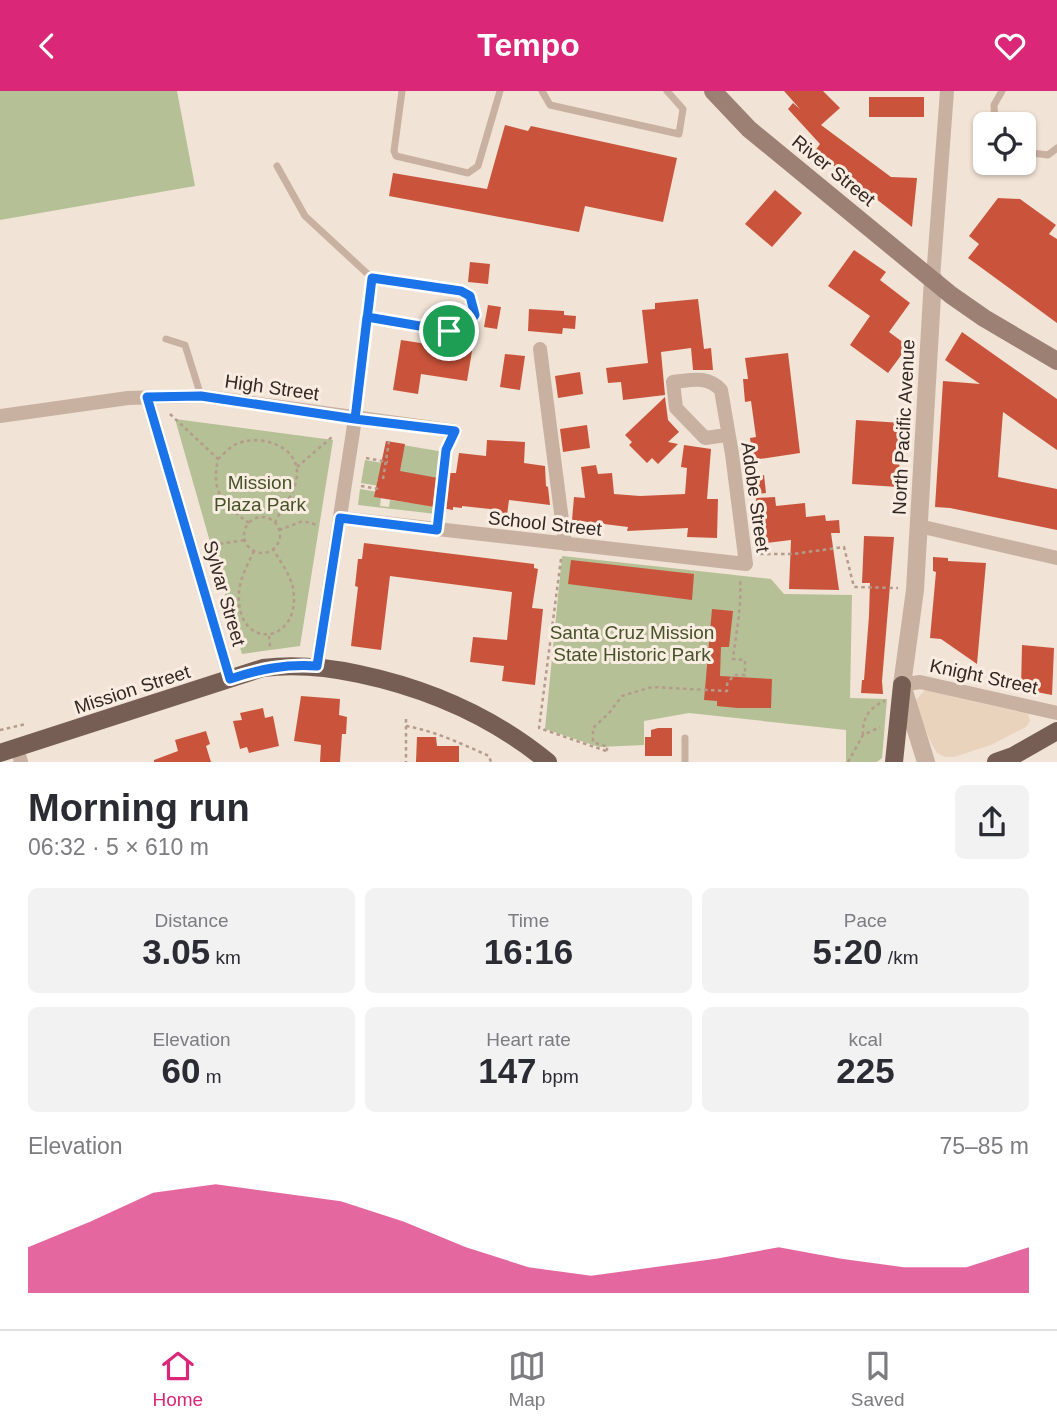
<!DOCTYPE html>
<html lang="en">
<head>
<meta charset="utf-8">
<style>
  :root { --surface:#fff; --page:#f2f2f3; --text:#2b2b33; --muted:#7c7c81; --line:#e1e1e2; --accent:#db2777 }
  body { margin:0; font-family:Arial,sans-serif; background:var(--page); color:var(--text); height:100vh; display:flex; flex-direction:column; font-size:26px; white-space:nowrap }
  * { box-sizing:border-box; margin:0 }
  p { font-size:23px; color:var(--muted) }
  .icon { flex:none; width:38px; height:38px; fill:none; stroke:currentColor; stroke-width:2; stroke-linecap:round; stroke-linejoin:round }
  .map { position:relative; height:671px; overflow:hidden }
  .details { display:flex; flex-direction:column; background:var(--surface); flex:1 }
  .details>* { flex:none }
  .fabs { position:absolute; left:973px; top:21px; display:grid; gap:14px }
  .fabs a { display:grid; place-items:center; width:63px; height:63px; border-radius:10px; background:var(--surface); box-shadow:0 2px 5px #0004; font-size:35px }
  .pin { position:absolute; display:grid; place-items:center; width:60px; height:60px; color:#fff; margin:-30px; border:4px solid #fff; border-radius:50%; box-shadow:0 2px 7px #0007 }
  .round { display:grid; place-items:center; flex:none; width:74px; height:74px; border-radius:10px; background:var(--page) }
  .headline { display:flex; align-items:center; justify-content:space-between; height:119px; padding:0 28px }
  h1 { font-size:38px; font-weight:700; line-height:52px }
  .figures { display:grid; grid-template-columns:repeat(3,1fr); gap:10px; height:119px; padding:7px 28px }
  .figures div { display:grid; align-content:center; border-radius:10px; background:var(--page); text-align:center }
  .figures b { font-size:35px; font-weight:700 }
  .figures small { font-size:19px; font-weight:400 }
  .figures p { font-size:19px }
  .chart { height:196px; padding:14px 28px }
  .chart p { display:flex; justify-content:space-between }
  .chart svg { width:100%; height:126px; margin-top:7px; fill:var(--accent); opacity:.7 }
  header { display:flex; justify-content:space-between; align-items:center; height:91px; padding:0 28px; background:var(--accent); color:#fff; font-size:32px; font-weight:700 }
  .dock { display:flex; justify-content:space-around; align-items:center; height:98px; border-top:2px solid var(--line); background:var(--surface); font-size:19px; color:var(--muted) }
  .dock a { display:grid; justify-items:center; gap:4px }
  .dock .selected { color:var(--accent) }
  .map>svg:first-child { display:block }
  .green { fill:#b5c096 }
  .plaza { fill:#ead3bc }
  .building { fill:#ca543b }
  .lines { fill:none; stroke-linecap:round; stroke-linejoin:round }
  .path { stroke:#b59b8c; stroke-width:2.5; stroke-dasharray:3.5 3.5; stroke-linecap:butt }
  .service { stroke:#c9b1a2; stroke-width:7 }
  .minor { stroke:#c9b1a2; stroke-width:14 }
  .tertiary { stroke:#c9b1a2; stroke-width:18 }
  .secondary { stroke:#9d8074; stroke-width:18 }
  .primary { stroke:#765e55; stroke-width:18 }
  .route-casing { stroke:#fff; stroke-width:14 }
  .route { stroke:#1a73e8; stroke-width:9 }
  .labels { text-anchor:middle; stroke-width:6; stroke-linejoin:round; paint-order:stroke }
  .street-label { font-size:19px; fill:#342825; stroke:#f9ede2 }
  .park-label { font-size:19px; fill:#465328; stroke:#f9ede2 }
</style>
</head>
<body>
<header><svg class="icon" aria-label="back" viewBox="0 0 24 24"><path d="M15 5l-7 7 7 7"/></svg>Tempo<svg class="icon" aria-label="heart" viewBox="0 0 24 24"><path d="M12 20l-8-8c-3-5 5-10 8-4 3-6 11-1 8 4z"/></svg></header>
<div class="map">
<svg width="1057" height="671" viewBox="0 0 1057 671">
  <rect width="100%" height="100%" fill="#f1e3d6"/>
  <!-- green -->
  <g class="green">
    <polygon points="0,0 177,0 195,95 0,129"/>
    <polygon points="175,328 333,349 300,555 242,563"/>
    <polygon points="403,354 444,361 436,423 358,414 360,398 378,401 375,406 381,407 380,415 389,416 390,409 412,412 397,391"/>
    <polygon points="365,369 383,372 380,388 377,389 379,395 361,392"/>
    <polygon points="562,465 771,488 784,503 852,504 850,607 887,608 882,667 877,671 846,671 846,639 689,622 644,630 644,654 599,656 545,638"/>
  </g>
  <!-- plaza -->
  <polygon class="plaza" points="925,599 1028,623 1030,630 1026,636 991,654 954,666 945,666 937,662 930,650 920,625 916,609"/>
  <!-- building -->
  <g class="building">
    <polygon points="784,0 823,0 840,17 821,34 891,86 917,87 912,136 815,60 820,53 788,18 793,12 800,18"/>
    <rect x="869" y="6" width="55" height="20"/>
    <polygon points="505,34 528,40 531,35 677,67 663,131 585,115 579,141 389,105 393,82 487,98"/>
    <polygon points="775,99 802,122 772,156 745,133"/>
    <polygon points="998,107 1020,108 1056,134 1049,143 1057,148 1057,232 968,167 979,153 969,145"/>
    <polygon points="854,159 886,181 880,189 910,212 889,241 908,255 888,282 850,254 870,225 828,195"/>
    <polygon points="470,171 490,173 488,193 468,191"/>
    <polygon points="698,208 704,258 711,257 713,279 693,279 691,257 661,261 665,304 623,309 621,291 608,292 606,277 648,272 642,219 655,218 655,212"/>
    <polygon points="488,214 501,216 497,238 484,236"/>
    <polygon points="529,218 564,220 564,224 576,225 575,238 563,237 562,243 528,240"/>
    <polygon points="962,241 1057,308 1057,359 1003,321 998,386 1057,398 1057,439 950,417 935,416 943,290 980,293 945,269"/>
    <polygon points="401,249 472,260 467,290 421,283 418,303 393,299"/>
    <polygon points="788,262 800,362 753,369 750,347 756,346 751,310 745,311 743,288 748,288 745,267"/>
    <polygon points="505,263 525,265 520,299 500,296"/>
    <polygon points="580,281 583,303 558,307 555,285"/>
    <polygon points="665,306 668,329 679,341 668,351 678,353 658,373 652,367 647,372 629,354 632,351 625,344"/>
    <polygon points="856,329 902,332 898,396 852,393"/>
    <polygon points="587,334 590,357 563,361 560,338"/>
    <polygon points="487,349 525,351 524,372 545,375 546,395 548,396 550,414 509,409 507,424 490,422 490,418 462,415 462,417 453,416 453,419 374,406 386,350 405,353 400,380 449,389 450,382 456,382 459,362 486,365"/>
    <polygon points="684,354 711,358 707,408 718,408 717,447 687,446 688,437 627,440 628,436 572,429 574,406 585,407 581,376 596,374 598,383 612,382 614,403 640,405 685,403 687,377 681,376"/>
    <polygon points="764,384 766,402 749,404 747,386"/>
    <polygon points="775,406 776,415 805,412 806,426 825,424 826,430 839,429 840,442 831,442 839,499 789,498 791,449 758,453 756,407"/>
    <polygon points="864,445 894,446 882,590 883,603 861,602 862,589 864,589 869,525 870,492 862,492"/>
    <polygon points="364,452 534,473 534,477 538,478 532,517 543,518 535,594 502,590 504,575 470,571 473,546 507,549 512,501 390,485 381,559 351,555 358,496 355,495 358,468 362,468"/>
    <polygon points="933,466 948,467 948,470 986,472 977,573 941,548 930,547 936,481 933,480"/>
    <polygon points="571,469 694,483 692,509 568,493"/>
    <polygon points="712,518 733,520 729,556 721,556 720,585 772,588 771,617 737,617 717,615 717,610 704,609"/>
    <polygon points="1022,554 1054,557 1052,604 1021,598"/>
    <polygon points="301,605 340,608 339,624 347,626 346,643 342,643 340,671 320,671 321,654 294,650"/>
    <polygon points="263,617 265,627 273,625 279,655 249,662 247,656 240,658 233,630 242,629 240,622"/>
    <polygon points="658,637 672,637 672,665 645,665 645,646 651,646 651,639"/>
    <polygon points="206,640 210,653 206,655 211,671 154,671 154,669 178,660 175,649"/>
    <polygon points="417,646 436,646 437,655 459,655 459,671 416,671"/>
  </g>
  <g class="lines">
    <!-- path -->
    <g class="path">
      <path d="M170 323 218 368C211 401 222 413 249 432"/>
      <polyline points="366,367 388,371"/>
      <path d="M218 368C223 364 229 357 234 354 257 342 298 353 297 383 296 403 282 415 275 432"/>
      <polyline points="297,376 332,346"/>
      <polyline points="383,388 389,350"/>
      <polyline points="361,395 379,398"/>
      <polyline points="439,422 446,359 449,353"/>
      <circle cx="262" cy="444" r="18"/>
      <polyline points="279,439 303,430 317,434"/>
      <polyline points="206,455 245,449"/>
      <path d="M254 460C248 473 240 487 239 501 235 562 303 554 293 497 290 483 280 470 273 458"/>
      <polyline points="760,463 793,463 844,456 854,496 898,497"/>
      <polyline points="561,468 539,637 606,660"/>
      <polyline points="269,545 270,556"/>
      <polyline points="406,628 406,671"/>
      <path d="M406 635C435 640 462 653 489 665L491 671"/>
      <polyline points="0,639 26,633"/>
      <path d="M863 644C862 628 869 616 885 610"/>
      <path d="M606 660 608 656 593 651V637L609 622 622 605 652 596 727 600V593L734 584H745V569L733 568C736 542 742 514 740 489"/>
      <polyline points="848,671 863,644 880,636"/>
    </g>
    <!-- service -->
    <g class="service">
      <polyline points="402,0 394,60 396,65 468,82 478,75 500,0"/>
      <polyline points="542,0 550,14 679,43 683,18 667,0"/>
      <polyline points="995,33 994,14 1002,0"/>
      <polyline points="1024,61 1048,64 1057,57"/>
      <polyline points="277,75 305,125 372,187"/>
      <polyline points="166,248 185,254 201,305"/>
      <polyline points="355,327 367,226 449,240 466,237 475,224 470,205 461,200 372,187 367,226"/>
      <polyline points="685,671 685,647"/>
    </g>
    <!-- minor -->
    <g class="minor">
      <polyline points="933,187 947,0"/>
      <polyline points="540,258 565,453"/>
      <polyline points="147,306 230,588"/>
      <polyline points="0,325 128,307 201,305 455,340"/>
      <path d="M340 427 746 473 732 363 721 299C707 284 692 289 673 291L676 317 705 347 727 344"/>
      <polyline points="919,435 1057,467"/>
      <polyline points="317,575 355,328"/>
      <polyline points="902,594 920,591 1057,622"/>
      <polyline points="17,657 21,671"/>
    </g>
    <!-- tertiary -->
    <polyline class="tertiary" points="926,671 902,594 915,499 933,187"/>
    <!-- secondary -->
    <polyline class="secondary" points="713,0 749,38 951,204 984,227 1057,270"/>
    <!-- primary -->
    <g class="primary">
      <path d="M0 662 263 577C296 573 326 576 359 583 430 598 492 625 548 671"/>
      <polyline points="894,671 902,594"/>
      <polyline points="996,671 1013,665 1057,640"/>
    </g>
  </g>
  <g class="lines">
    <defs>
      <path id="route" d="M449 240 367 226 355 328 201 305 147 306 230 588C260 578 285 573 317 575L340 427 437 439 446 359 455 340 355 328 372 187 461 200 470 205 475 224 466 237 449 240"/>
    </defs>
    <!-- route casing -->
    <use href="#route" class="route-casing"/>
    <!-- route -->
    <use href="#route" class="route"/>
  </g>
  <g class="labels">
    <!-- street labels -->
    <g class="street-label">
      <text transform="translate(834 79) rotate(39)" y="7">River Street</text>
      <text transform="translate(272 296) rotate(8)" y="7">High Street</text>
      <text transform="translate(903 336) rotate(-87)" y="7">North Pacific Avenue</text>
      <text transform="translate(756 406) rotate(82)" y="7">Adobe Street</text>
      <text transform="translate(545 432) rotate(6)" y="7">School Street</text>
      <text transform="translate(225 502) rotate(74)" y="7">Sylvar Street</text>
      <text transform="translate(984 585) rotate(12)" y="7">Knight Street</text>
      <text transform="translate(132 598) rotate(-18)" y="7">Mission Street</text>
    </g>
    <!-- park labels -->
    <g class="park-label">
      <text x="260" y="398">Mission<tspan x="260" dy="22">Plaza Park</tspan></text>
      <text x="632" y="548">Santa Cruz Mission<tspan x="632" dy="22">State Historic Park</tspan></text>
    </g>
  </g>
</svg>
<div class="fabs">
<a><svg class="icon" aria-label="locate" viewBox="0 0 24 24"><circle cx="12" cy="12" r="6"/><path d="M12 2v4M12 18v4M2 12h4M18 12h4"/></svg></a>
</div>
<div class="pin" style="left:449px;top:240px;background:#1e9e55"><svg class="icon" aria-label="arrive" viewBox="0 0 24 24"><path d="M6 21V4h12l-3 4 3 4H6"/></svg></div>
</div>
<section class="details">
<div class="headline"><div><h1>Morning run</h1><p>06:32 · 5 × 610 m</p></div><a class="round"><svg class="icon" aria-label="share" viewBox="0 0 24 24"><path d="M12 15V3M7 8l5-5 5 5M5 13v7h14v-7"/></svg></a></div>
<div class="figures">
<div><p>Distance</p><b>3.05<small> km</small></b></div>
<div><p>Time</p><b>16:16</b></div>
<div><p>Pace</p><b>5:20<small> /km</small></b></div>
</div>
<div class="figures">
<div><p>Elevation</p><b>60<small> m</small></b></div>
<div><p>Heart rate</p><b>147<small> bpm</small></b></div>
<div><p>kcal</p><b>225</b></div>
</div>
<div class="chart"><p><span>Elevation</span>75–85 m</p>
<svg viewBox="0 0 160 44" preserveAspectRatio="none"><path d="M0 44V28L10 19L20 9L30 6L40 9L50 12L60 19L70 28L80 35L90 38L100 35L110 32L120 28L130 32L140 35L150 35L160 28V44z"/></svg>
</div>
</section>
<nav class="dock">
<a class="selected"><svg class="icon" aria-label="home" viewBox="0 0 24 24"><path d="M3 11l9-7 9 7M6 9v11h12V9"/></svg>Home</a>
<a><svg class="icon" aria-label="map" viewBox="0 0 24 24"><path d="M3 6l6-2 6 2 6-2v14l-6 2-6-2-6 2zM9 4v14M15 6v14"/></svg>Map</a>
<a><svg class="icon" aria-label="saved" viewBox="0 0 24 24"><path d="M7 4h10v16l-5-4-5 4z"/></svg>Saved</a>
</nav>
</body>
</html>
